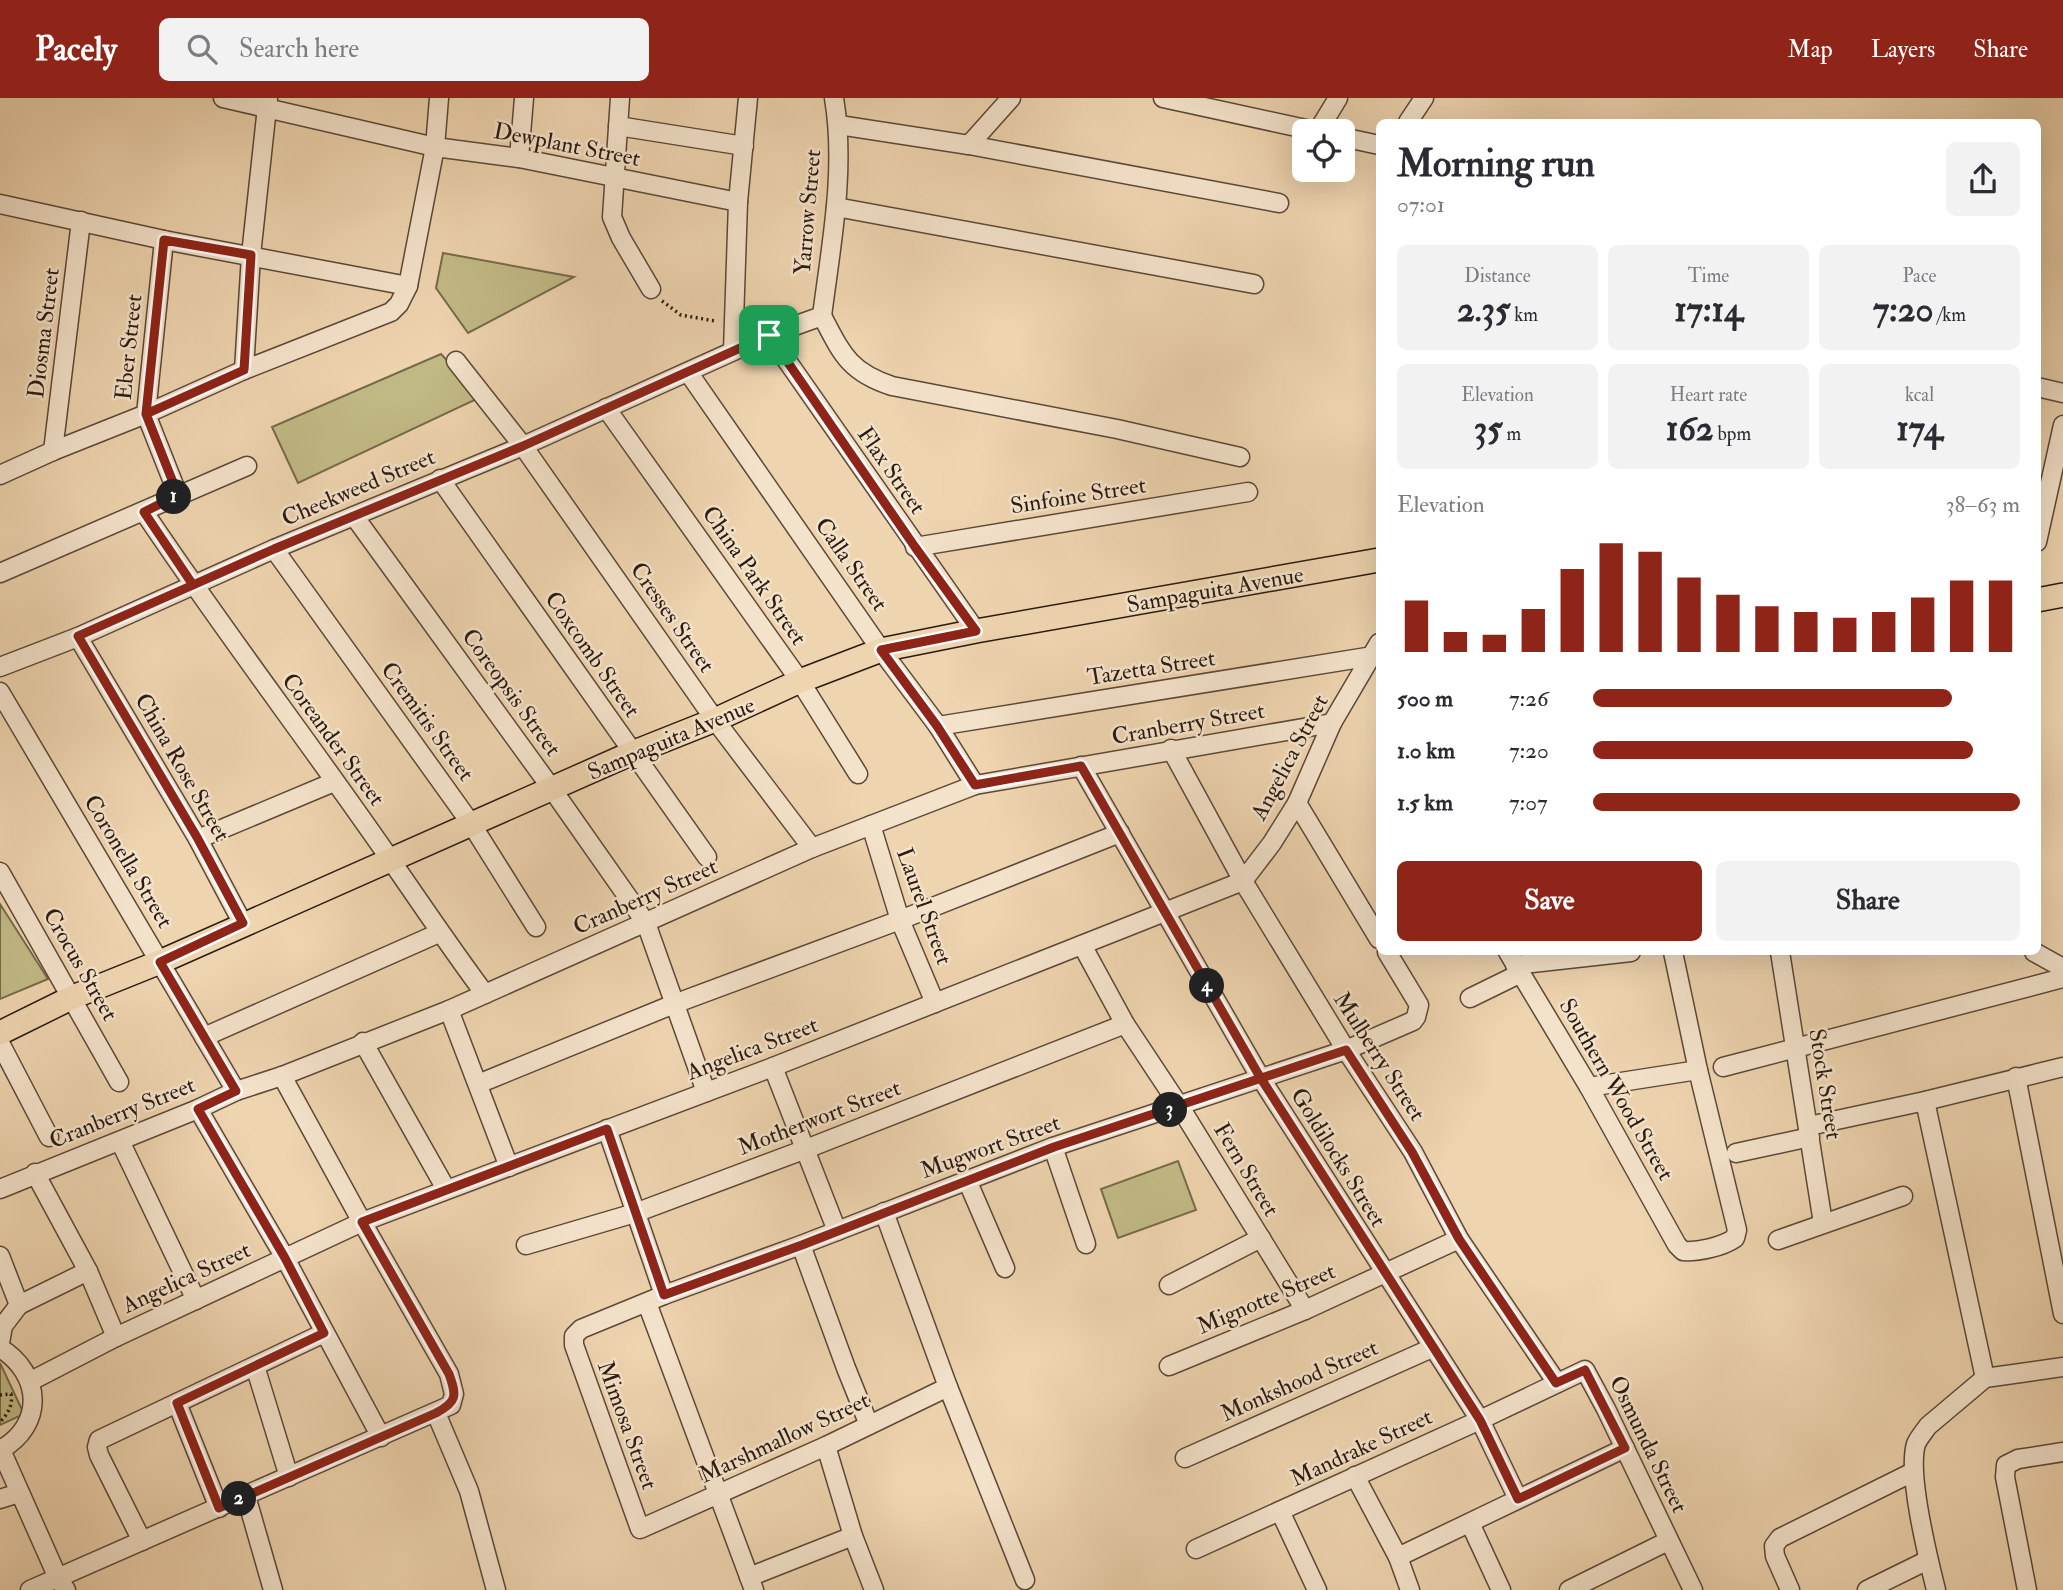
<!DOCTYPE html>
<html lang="en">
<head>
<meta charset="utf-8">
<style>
  :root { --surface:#fff; --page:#f2f2f3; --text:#2b2b33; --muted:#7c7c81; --accent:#8f2418 }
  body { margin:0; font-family:"IM FELL Double Pica",serif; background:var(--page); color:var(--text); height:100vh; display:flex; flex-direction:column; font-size:26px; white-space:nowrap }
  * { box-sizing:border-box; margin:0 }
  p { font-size:23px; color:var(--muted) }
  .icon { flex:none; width:38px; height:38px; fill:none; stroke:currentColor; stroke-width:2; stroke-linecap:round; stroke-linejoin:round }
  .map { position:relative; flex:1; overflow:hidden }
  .side { position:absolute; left:1376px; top:21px; width:665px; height:836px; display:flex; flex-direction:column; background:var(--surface); border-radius:10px; box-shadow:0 7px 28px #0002 }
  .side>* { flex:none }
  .fabs { position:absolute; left:1292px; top:21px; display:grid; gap:14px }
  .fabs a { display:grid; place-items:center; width:63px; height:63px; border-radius:10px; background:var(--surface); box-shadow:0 7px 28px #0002; font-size:35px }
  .pin { position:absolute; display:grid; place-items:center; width:60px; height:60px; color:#fff; margin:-30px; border-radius:14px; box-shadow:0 4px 10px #0006 }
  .km { position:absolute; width:35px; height:35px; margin:-18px; border-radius:50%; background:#222; color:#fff; font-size:19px; line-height:35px; text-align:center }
  .round { display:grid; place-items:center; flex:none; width:74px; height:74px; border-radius:10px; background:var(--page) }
  .head { display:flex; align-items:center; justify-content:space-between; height:119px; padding:0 21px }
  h1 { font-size:38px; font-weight:700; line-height:52px }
  .metrics { display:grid; grid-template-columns:repeat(3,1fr); gap:10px; height:119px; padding:7px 21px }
  .metrics div { display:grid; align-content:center; border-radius:10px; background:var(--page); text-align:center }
  .metrics b { font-size:35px; font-weight:700 }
  .metrics small { font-size:19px; font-weight:400 }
  .metrics p { font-size:19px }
  .chart { height:196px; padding:14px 21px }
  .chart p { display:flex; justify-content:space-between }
  .chart svg { width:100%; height:126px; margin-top:7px; stroke:var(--accent); stroke-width:6 }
  .button { display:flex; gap:14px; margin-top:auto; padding:14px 21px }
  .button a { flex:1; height:80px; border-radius:10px; background:var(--accent); color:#fff; font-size:28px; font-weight:700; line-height:80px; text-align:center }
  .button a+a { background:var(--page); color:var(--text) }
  ul { padding:0 21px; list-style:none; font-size:23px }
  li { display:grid; grid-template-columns:112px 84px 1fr; align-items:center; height:52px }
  li i { height:18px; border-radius:9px; background:var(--accent) }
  header { display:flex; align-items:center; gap:42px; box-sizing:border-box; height:98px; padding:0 35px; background:var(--accent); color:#fff }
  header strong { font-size:33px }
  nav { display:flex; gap:38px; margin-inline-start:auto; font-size:24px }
  .search { width:490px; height:63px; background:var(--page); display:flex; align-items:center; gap:18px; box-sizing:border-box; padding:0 24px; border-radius:10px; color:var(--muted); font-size:26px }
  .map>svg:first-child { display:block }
  .green { fill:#c1ba85; stroke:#766a4b; stroke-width:2 }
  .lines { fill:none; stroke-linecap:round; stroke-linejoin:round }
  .minor-casing { stroke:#5b4838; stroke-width:21 }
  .major-casing { stroke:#2a1a11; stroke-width:26 }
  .path { stroke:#2a1a11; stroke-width:3.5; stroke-dasharray:2 3.5; stroke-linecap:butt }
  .minor { stroke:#f4e3cb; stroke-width:18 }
  .major { stroke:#eed4af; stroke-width:23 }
  .route-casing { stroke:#fff; stroke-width:14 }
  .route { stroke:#8f2418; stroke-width:9 }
  .labels { text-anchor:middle; stroke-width:5; stroke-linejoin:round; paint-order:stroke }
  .street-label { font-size:23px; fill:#2a1a11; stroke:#f4e3cb }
</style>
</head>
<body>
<header>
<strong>Pacely</strong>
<div class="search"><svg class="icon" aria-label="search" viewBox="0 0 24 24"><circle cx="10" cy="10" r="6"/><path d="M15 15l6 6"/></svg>Search here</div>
<nav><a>Map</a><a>Layers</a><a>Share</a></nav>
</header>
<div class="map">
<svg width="2063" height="1492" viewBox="0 0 2063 1492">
  <rect width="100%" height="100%" fill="#eed4af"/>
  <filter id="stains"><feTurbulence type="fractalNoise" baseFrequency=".00286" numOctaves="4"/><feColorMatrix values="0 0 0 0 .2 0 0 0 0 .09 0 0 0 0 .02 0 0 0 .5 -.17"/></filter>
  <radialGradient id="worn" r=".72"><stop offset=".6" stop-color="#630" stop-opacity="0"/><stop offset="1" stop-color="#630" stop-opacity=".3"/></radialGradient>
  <!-- green -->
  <g class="green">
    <polygon points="443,155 574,179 468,235 436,190"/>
    <polygon points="441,256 481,299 298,385 272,329"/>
    <polygon points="0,806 48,881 0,901"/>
    <polygon points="1178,1063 1196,1112 1118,1140 1101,1091"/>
    <polygon points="0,1265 24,1316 0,1327"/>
  </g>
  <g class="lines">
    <defs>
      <g id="minor">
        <polyline points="223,0 435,49 519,60 738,104"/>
        <polyline points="620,0 612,119 621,140 651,191"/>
        <polyline points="1163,0 1315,33"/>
        <polyline points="1408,24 1424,0"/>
        <polyline points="839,27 969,47 1279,105"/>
        <polyline points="618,28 744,48"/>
        <polyline points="1318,33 1338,0"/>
        <polyline points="1342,39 1379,47"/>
        <polyline points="969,47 1011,0"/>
        <polyline points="519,60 524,0"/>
        <polyline points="0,106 164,142 408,188"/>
        <polyline points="836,109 1254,186"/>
        <polyline points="164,142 146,316 178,397"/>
        <path d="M822 218C842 256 849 274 892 288L1117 331 1240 359"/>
        <polyline points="769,237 976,533"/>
        <polyline points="733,253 738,104 748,0"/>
        <polyline points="456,263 523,348 715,622 812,750"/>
        <polyline points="244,272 251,157 268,0"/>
        <polyline points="688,274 881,552 938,628 975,687"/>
        <polyline points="2037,289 2063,295"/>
        <polyline points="606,310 800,583 858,676"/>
        <polyline points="53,353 81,123"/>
        <polyline points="0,377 53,353 146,316 244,272 391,214 399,206 408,188 435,49 439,0"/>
        <polyline points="440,381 707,759"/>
        <path d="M144 414C223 532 309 644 390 761 422 807 452 852 485 896"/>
        <polyline points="354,418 552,691 646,825 706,994"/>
        <polyline points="2037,444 2063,327"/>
        <polyline points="915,449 1248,394"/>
        <polyline points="274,451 472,727 536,829"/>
        <polyline points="0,475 247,368"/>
        <polyline points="78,539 198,741 243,826"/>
        <path d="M0 569 78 539 274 451 523 348 769 237 822 218C831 147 846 72 834 0"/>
        <polyline points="0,594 236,993"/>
        <polyline points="938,628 1373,558"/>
        <polyline points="1171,651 1243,783 1346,952 1413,1054 1459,1141 1557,1285"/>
        <polyline points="1081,668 1260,979 1480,1322 1518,1401"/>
        <polyline points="1297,705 1379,841"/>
        <polyline points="871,727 900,822 935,905"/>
        <polyline points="198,741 334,684"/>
        <polyline points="0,774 119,984"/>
        <polyline points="1082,847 1125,926 1180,1009 1305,1212"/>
        <path d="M1508 854 1589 989 1677 1147 1683 1153C1698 1154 1722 1149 1735 1140L1737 1132 1698 972 1673 854"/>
        <polyline points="1780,854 1823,1125"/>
        <polyline points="2034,854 2063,870"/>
        <polyline points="1515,867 1631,854"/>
        <polyline points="1470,900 1521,875"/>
        <polyline points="449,912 509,1069"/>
        <polyline points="204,939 439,835"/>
        <polyline points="363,944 446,1091"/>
        <polyline points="0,945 49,1039"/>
        <polyline points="773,969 837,1133"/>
        <polyline points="1723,969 2063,880"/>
        <polyline points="2016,979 2063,1216"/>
        <polyline points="478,986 674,906 900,822 1120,735"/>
        <polyline points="1589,989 1698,972"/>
        <polyline points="1925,1003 1985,1280"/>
        <polyline points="198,1011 285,1160 381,1339"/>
        <polyline points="1809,1028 1925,1003 2063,969"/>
        <polyline points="607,1031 664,1197"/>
        <polyline points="120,1043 196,1202"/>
        <polyline points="1053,1049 1086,1146"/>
        <polyline points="1736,1055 1810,1039"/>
        <polyline points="35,1075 88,1173 116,1239"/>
        <polyline points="967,1082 1005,1170"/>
        <polyline points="0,1091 198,1011 236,993 282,978 449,912 812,750 975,687 1332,625"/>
        <polyline points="884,1114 948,1289 1025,1482"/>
        <polyline points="1778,1142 1903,1098"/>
        <polyline points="526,1147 635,1115 806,1051 1125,926"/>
        <polyline points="801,1147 846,1270 869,1327"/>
        <polyline points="0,1158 19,1207 88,1173"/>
        <polyline points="1169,1187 1261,1140"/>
        <polyline points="647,1205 754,1492"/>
        <polyline points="0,1245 3,1228 19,1207"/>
        <path d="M0 1250C42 1276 45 1327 0 1352"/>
        <polyline points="255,1268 289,1379"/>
        <polyline points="1169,1268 1305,1212 1459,1141"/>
        <polyline points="31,1283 116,1239 362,1124 773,969 1243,783 1272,745 1297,705 1332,625 1379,545"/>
        <polyline points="948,1289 826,1348 640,1431 574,1247 574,1238 581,1231 664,1197 801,1147 1053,1049 1346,952 1413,923 1416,919 1419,907 1387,854"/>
        <polyline points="177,1305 219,1410"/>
        <polyline points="436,1315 469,1393 496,1492"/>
        <polyline points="826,1348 853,1438 874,1492"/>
        <polyline points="1,1352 58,1480 66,1492"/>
        <polyline points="1185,1360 1432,1250"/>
        <polyline points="1355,1378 1398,1459 1410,1492"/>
        <polyline points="246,1398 273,1492"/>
        <polyline points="0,1401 19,1395"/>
        <polyline points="1280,1413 1317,1492"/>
        <polyline points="1470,1425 1501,1492"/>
        <polyline points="142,1443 99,1357 97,1349 99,1342 324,1235"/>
        <polyline points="1196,1451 1480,1322 1585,1272 1606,1311 1693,1492"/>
        <polyline points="1398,1459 1625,1350"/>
        <polyline points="749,1479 853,1438"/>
        <polyline points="30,1492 451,1307 454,1296 449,1276 362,1124 282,978"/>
        <polyline points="1569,1492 1668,1443"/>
        <polyline points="1790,1492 1775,1458 1774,1448 1780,1440 1913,1374"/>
        <polyline points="1867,1492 1928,1462"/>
        <path d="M1936 1492C1928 1460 1907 1376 1916 1346 1919 1339 1924 1334 1928 1328L1985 1280 2063 1269"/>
        <polyline points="2027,1492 2005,1379 2006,1367 2018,1361 2063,1354"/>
      </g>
      <g id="major">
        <polyline points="2037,502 2063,497"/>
        <polyline points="0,935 73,899 160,864 632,655 715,622 800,583 881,552 976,533 1379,462"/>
      </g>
    </defs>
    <!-- minor casing -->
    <use href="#minor" class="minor-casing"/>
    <!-- major casing -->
    <use href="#major" class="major-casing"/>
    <!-- path -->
    <g class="path">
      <polyline points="662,203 681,217 715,223"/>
      <path d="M0 1297 11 1296C13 1307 8 1316 0 1324"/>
    </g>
    <!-- minor -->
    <use href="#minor" class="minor"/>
    <!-- major -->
    <use href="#major" class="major"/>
  </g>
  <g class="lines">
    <defs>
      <path id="route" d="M769 237 523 348 274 451 193 487 144 414 178 397 146 316 244 272 251 157 164 142 146 316 178 397 144 414 193 487 78 538 198 741 243 825 160 864 236 993 198 1011 285 1160 324 1235 177 1305 219 1410 436 1315C457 1304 457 1298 449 1276L362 1124 607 1031 664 1197 802 1147 1054 1049 1346 952 1412 1054 1459 1141 1556 1285 1585 1272 1625 1350 1518 1401 1480 1322 1260 979 1081 668 975 687 937 628 881 552 976 533 915 449 769 237"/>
    </defs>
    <!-- route casing -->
    <use href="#route" class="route-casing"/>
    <!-- route -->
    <use href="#route" class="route"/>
  </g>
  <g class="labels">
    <!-- street labels -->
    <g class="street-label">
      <text transform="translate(567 46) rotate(11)" y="8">Dewplant Street</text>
      <text transform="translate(807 114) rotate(-85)" y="8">Yarrow Street</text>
      <text transform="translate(43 235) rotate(-83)" y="8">Diosma Street</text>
      <text transform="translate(128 249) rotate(-84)" y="8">Eber Street</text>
      <text transform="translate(892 372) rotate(55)" y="8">Flax Street</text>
      <text transform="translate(358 389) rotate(-23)" y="8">Cheekweed Street</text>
      <text transform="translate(1078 397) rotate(-9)" y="8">Sinfoine Street</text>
      <text transform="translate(852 466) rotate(55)" y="8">Calla Street</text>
      <text transform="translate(755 477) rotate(55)" y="8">China Park Street</text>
      <text transform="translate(1215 491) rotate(-10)" y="8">Sampaguita Avenue</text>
      <text transform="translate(673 519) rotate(55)" y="8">Cresses Street</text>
      <text transform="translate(593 556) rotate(55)" y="8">Coxcomb Street</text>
      <text transform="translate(1151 569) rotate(-9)" y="8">Tazetta Street</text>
      <text transform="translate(512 594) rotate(54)" y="8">Coreopsis Street</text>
      <text transform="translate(428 623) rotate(54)" y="8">Cremitis Street</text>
      <text transform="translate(1188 625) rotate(-10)" y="8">Cranberry Street</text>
      <text transform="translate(671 640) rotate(-23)" y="8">Sampaguita Avenue</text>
      <text transform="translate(334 641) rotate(54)" y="8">Coreander Street</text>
      <text transform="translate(1289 659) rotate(-62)" y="8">Angelica Street</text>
      <text transform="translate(183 669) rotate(60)" y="8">China Rose Street</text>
      <text transform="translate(129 763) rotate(59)" y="8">Coronella Street</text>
      <text transform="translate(645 798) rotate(-24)" y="8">Cranberry Street</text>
      <text transform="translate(925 808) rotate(70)" y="8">Laurel Street</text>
      <text transform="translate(81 866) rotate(60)" y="8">Crocus Street</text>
      <text transform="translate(752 950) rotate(-21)" y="8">Angelica Street</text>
      <text transform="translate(1380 958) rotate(57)" y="8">Mulberry Street</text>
      <text transform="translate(1826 986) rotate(81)" y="8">Stock Street</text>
      <text transform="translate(1617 991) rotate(60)" y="8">Southern Wood Street</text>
      <text transform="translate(122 1014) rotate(-22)" y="8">Cranberry Street</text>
      <text transform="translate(819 1019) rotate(-21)" y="8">Motherwort Street</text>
      <text transform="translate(990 1048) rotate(-20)" y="8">Mugwort Street</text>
      <text transform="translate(1339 1059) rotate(58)" y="8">Goldilocks Street</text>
      <text transform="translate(1247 1071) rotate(59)" y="8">Fern Street</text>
      <text transform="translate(186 1179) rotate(-25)" y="8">Angelica Street</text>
      <text transform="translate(1266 1200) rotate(-23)" y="8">Mignotte Street</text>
      <text transform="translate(1299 1282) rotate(-24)" y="8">Monkshood Street</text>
      <text transform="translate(628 1327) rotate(70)" y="8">Mimosa Street</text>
      <text transform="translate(784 1339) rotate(-25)" y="8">Marshmallow Street</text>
      <text transform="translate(1649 1346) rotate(64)" y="8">Osmunda Street</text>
      <text transform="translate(1361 1349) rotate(-25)" y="8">Mandrake Street</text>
    </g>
  </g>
  <rect width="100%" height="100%" filter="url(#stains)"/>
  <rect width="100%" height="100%" fill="url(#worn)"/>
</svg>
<div class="fabs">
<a><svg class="icon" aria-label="locate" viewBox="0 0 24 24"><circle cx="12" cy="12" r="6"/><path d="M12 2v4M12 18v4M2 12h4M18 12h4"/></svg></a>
</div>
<div class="pin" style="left:769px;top:237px;background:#1e9e55"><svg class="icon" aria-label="arrive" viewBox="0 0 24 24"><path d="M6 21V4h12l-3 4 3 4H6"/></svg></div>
<b class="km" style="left:174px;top:399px">1</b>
<b class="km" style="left:239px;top:1401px">2</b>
<b class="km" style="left:1170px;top:1012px">3</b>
<b class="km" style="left:1207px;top:888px">4</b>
<section class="side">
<div class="head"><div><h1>Morning run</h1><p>07:01</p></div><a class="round"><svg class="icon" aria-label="share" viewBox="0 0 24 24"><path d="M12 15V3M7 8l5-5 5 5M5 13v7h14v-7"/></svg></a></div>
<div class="metrics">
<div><p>Distance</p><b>2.35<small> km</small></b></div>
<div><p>Time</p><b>17:14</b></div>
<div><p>Pace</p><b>7:20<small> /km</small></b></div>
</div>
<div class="metrics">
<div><p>Elevation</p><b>35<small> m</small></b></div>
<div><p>Heart rate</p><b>162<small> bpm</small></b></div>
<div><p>kcal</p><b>174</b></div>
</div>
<div class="chart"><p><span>Elevation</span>38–63 m</p>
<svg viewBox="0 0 160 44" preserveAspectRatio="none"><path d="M5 44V26M15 44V37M25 44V38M35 44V29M45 44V15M55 44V6M65 44V9M75 44V18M85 44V24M95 44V28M105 44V30M115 44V32M125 44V30M135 44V25M145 44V19M155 44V19"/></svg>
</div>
<ul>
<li><b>500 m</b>7:26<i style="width:84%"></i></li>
<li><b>1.0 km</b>7:20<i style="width:89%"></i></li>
<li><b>1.5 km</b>7:07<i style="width:100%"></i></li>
</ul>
<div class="button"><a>Save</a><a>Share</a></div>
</section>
</div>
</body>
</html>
